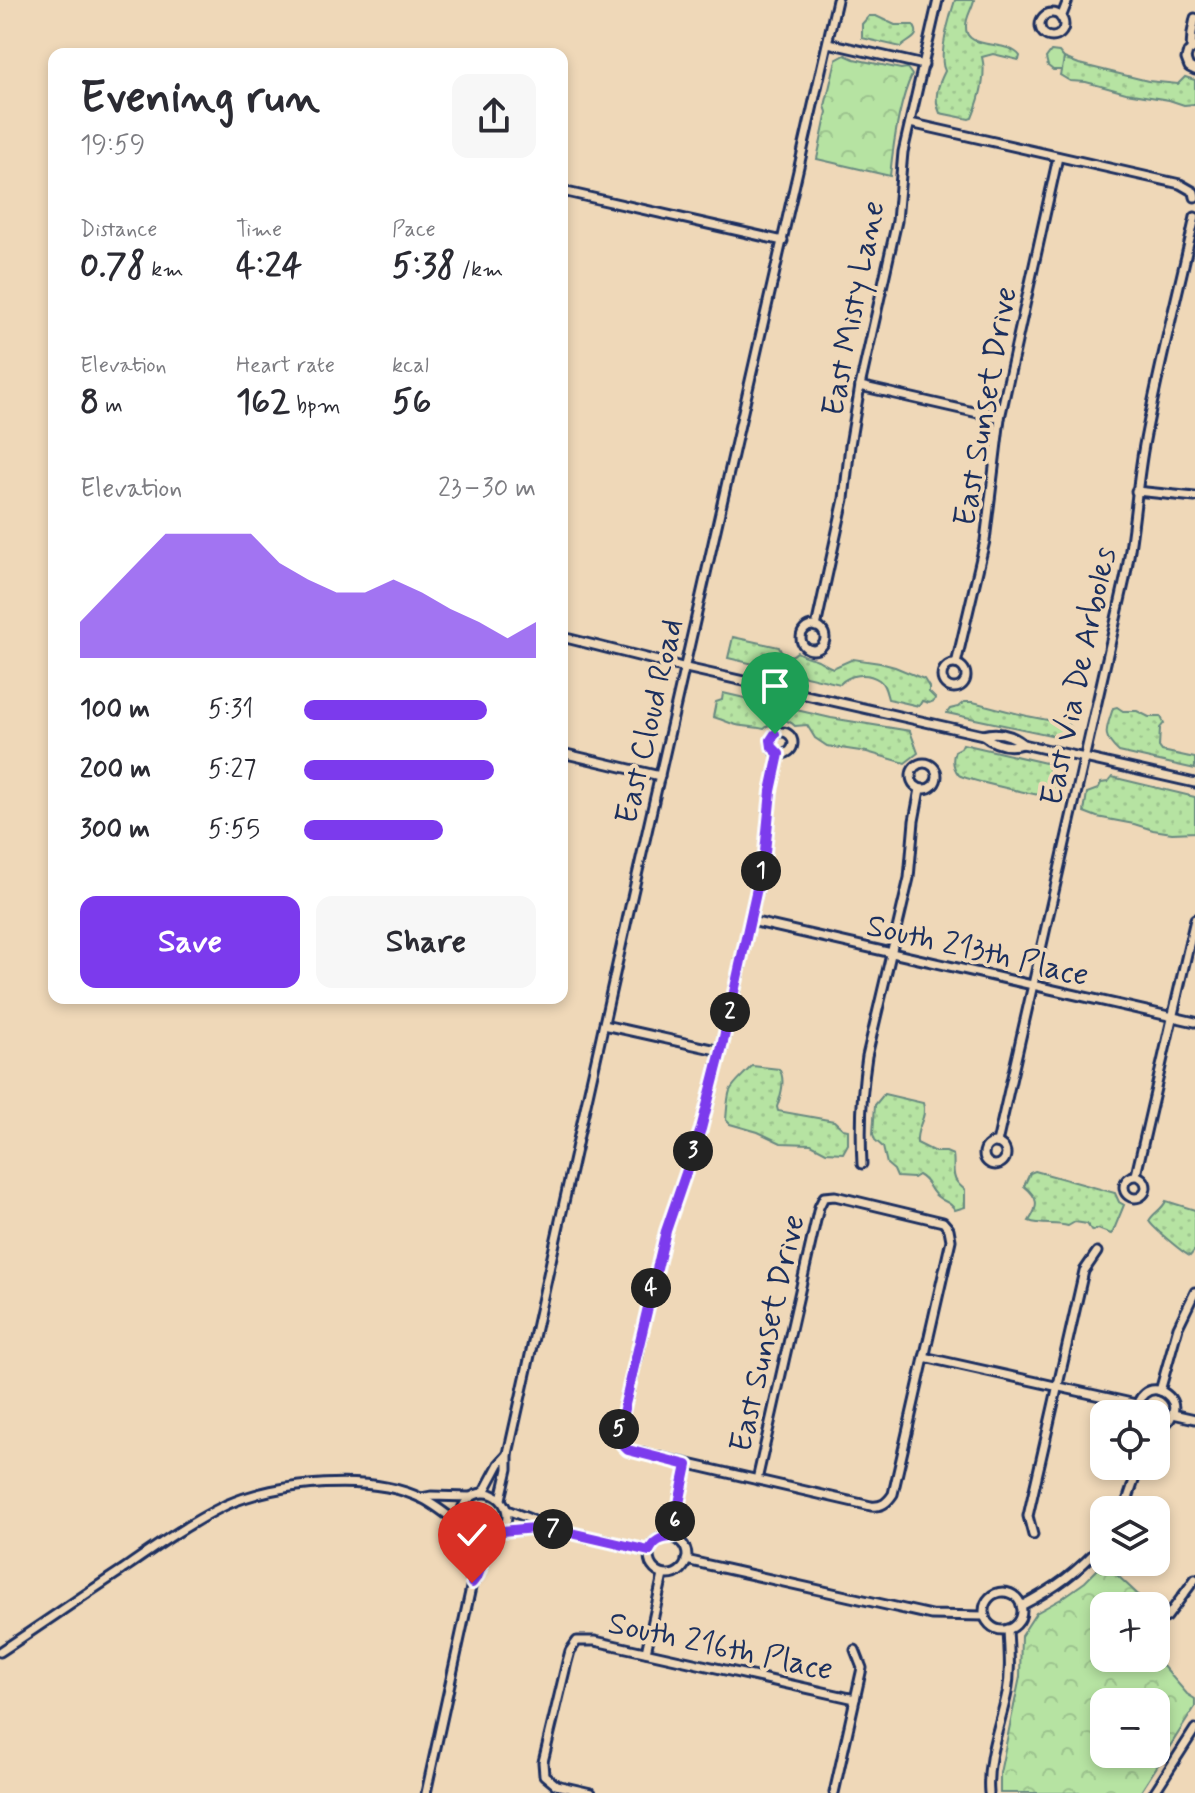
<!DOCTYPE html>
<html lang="en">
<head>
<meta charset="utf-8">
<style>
  :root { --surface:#fff; --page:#f7f7f7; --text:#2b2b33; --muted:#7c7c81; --accent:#7c3aed }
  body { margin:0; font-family:Mynerve,sans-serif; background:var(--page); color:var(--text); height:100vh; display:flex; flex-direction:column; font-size:30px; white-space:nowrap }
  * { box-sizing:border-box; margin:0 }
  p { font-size:26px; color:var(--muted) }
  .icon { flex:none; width:44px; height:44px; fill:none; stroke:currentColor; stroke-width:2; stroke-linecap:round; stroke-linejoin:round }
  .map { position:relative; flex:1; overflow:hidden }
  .side { position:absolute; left:48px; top:48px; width:520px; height:956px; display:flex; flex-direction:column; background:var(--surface); border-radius:16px; box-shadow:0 4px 12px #0003 }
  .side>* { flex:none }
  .fabs { position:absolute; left:1090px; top:1400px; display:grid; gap:16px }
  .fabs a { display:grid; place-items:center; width:80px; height:80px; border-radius:16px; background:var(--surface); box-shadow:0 4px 12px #0003; font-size:40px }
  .pin { position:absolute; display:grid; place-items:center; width:68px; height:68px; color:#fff; margin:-82px -34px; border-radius:50% 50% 50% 0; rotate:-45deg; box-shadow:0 0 8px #0007 }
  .pin .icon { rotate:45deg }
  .km { position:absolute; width:40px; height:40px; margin:-20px; border-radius:50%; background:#222; color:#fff; font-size:22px; line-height:40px; text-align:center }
  .round { display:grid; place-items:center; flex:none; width:84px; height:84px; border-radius:16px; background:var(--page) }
  .head { display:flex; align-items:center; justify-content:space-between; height:136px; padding:0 32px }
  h1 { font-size:44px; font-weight:800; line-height:60px }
  .stats { display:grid; grid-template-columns:repeat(3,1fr); gap:12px; height:136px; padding:8px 32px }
  .stats div { display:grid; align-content:center }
  .stats b { font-size:34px; font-weight:800 }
  .stats small { font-size:22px; font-weight:400 }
  .stats p { font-size:22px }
  .chart { height:224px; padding:16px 32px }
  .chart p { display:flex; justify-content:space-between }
  .chart svg { width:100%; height:144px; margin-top:8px; fill:var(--accent); opacity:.7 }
  .primary-button { display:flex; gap:16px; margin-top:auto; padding:16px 32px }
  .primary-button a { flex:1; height:92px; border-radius:16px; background:var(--accent); color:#fff; font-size:32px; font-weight:800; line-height:92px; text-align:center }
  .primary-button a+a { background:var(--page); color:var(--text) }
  ul { padding:0 32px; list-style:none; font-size:26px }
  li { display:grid; grid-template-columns:128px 96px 1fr; align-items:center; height:60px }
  li i { height:20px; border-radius:10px; background:var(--accent) }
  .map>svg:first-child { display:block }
  .grass { fill:url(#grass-dots); stroke:#688980; stroke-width:2 }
  .forest { fill:url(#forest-crowns); stroke:#688980; stroke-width:2; fill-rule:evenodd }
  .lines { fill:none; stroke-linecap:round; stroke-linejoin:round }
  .street-casing { stroke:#1b2f5e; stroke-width:13 }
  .street { stroke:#efd8b8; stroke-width:7 }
  .route-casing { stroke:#fff; stroke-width:16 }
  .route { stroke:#7c3aed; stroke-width:10 }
  .labels { text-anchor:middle; stroke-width:8; stroke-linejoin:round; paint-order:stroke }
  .street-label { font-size:32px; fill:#1b2f5e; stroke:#efd8b8 }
</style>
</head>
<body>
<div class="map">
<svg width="1195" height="1793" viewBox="0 0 1195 1793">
  <defs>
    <pattern id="grass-dots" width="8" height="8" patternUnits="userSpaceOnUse" patternTransform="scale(2)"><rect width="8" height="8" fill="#b6e3a2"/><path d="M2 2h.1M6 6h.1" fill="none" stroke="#9cc38e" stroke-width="1.8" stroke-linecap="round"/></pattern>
    <pattern id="forest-crowns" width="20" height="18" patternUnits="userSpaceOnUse" patternTransform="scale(2)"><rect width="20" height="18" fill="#b6e3a2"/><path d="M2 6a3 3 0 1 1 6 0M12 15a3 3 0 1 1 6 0" fill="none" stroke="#9cc38e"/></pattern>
  </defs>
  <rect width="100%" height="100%" fill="#efd8b8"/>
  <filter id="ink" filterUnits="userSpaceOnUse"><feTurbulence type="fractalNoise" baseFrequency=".0125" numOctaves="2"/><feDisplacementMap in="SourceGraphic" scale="16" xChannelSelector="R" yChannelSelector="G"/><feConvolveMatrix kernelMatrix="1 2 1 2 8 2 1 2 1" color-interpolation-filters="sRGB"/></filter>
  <g filter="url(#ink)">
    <!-- grass -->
    <g class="grass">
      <path d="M955 0H974C972 9 966 17 966 26 964 51 1008 39 1020 56L1019 60 993 54 982 57C987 76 979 101 972 118L969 119 940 113C933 98 938 85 945 71 937 57 950 16 955 0Z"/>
      <path d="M869 16H876L895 25H913C923 37 908 40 901 47L862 38V24Z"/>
      <polygon points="1064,58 1079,64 1148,81 1178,84 1185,77 1195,80 1195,104 1184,105 1169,100 1126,93 1086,82 1070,81 1060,75"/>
      <path d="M733 637 779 647C782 656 790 659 797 652 807 659 810 656 818 660 823 663 827 666 833 668L853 659 880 663 895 667 924 679 929 687V692L935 698 934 701 929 703 922 701 919 706 888 699C886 692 885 684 879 680 867 672 849 674 840 684L728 658Z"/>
      <path d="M723 693 831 718 910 731 918 753 905 763 867 752 827 746 815 738 807 725 795 726C785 716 774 720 764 729 756 727 750 727 742 726 732 725 722 719 713 717L716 702 722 700Z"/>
      <polygon points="964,702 973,702 1027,716 1068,724 1074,731 1073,736 1069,738 1057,734 1055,736 947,713 950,709 958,707"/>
      <path d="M1117 707 1123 711H1137L1149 717H1161L1164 723 1160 728 1159 747 1162 751 1195 758V769L1119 752C1100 735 1107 729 1113 708Z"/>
      <path d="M963 744 1050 764 1049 769 1058 786C1057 790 1056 794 1051 796 1046 798 963 779 959 775 953 768 952 759 955 751L961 748Z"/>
      <polygon points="1112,777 1195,797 1195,832 1172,833 1153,830 1134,824 1097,817 1084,812 1087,793 1098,789 1101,783 1108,782"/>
      <path d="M752 1066 779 1069C786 1079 781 1095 777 1107L778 1111 834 1121 843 1129 848 1130V1144L843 1153 826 1152 811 1144 781 1143 758 1132 730 1124 726 1120C729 1084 727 1092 752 1066Z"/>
      <path d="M884 1094 923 1103C928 1118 915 1127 917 1143L935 1152H946L953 1155C955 1164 951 1175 957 1182 959 1185 962 1187 965 1190V1207L955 1210C950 1201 945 1203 938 1197 928 1190 930 1181 918 1175L913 1178 897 1177 894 1170 887 1164 883 1147 875 1140 873 1134 875 1105Z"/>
      <path d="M1035 1171 1115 1193 1119 1202 1124 1205 1113 1232 1111 1234 1098 1229 1092 1231 1087 1224 1075 1222 1068 1226C1055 1222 1042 1226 1029 1221 1039 1206 1039 1198 1024 1186L1030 1173Z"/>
      <path d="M1166 1201 1195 1210V1250L1190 1256C1183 1253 1153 1228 1149 1221 1153 1213 1162 1210 1166 1201Z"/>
    </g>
    <!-- forest -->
    <g class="forest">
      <polygon points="1051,51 1059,52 1064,58 1062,70 1053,70 1048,66 1046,58"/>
      <path d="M845 55 854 59 901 69 907 68 912 75C899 102 893 146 890 176L817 159 827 112 825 106 836 60Z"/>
      <path d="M1104 1563 1146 1602 1145 1604 1104 1606V1658H1156L1187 1694 1195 1699V1707L1140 1793H1000V1773L1020 1677 1021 1636 1036 1613 1061 1599 1085 1582ZM1104 1702H1156V1754H1104Z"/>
    </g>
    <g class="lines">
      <defs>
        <g id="street">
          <circle cx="1052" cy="25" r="12"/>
          <polyline points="1061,18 1068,0"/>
          <polyline points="828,43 924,65"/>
          <polyline points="1195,47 1188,52 1186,59 1189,67 1195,70"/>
          <polyline points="1191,49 1192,33 1195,18"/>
          <polyline points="910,123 1180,184 1194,192 1195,197"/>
          <polyline points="562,191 783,241"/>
          <polyline points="860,386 1000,418"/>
          <polyline points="1136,491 1195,497"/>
          <circle cx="813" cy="638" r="12"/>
          <polyline points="816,627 844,499 850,445 860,386 897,221 903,152 938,0"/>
          <path d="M562 637 686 668 983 735C998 731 1012 735 1023 744L1195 783"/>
          <circle cx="954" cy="676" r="12"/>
          <polyline points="956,664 985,541 1000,418 1058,157"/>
          <circle cx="782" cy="743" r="11"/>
          <path d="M983 735C995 745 1008 748 1023 744"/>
          <polyline points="562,753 660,776"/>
          <circle cx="924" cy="776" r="13"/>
          <polyline points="751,921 1195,1022"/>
          <polyline points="604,1025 721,1051"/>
          <circle cx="995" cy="1154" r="11"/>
          <path d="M997 1143 1125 579C1134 535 1136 490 1144 445 1158 369 1178 293 1195 217"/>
          <path d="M862 1164C860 1126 861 1094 867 1056L909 878 914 821 920 789"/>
          <polyline points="1136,1175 1195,919"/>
          <circle cx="1135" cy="1187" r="11"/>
          <polyline points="924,1357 1136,1404"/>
          <polyline points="1160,1391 1178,1327 1195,1292"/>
          <path d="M1136 1414C1135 1398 1150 1382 1166 1394 1182 1406 1171 1424 1156 1429"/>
          <polyline points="1173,1414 1195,1419"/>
          <path d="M757 1480 819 1207 824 1197 835 1196 943 1222 949 1229 951 1240 893 1494C887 1503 882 1507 871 1506L628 1450 622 1444 618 1434 666 1231 701 1129 721 1051 765 852 771 791 779 754"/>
          <polyline points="484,1492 499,1464 508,1454"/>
          <circle cx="484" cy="1516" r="23"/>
          <polyline points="421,1498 431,1496 469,1497"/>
          <polyline points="501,1499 508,1469 508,1454 633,893 837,0"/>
          <polyline points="507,1510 528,1518 545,1527 649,1551"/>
          <polyline points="1124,1510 1139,1466"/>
          <polyline points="502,1531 542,1528"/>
          <polyline points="471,1535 469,1572 472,1583"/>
          <polyline points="1033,1535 1028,1516 1084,1271 1097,1252"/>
          <polyline points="672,1537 687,1465"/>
          <circle cx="668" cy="1556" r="19"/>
          <polyline points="686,1560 931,1615 985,1616"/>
          <circle cx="1003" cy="1611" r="19"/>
          <path d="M1021 1606C1057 1587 1076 1573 1104 1543"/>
          <polyline points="1156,1622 1167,1617 1195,1579"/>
          <path d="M0 1652C41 1625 81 1597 122 1570 155 1547 189 1523 226 1505 277 1482 372 1473 423 1499 437 1506 450 1517 463 1527"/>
          <polyline points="646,1652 663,1575"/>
          <polyline points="426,1793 472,1583 478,1575 492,1538"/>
          <polyline points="591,1793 556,1785 544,1775 543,1762 567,1662 570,1651 577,1641 595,1641 855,1699"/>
          <polyline points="834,1793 862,1668 855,1650"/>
          <path d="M989 1793C986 1759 1000 1726 1007 1693 1011 1671 1009 1651 1008 1629"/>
          <polyline points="1154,1793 1195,1729"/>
        </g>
      </defs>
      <!-- street casing -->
      <use href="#street" class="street-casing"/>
      <!-- street -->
      <use href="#street" class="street"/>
    </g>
  </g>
  <g class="lines" filter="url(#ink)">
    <defs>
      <path id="route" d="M472 1583 478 1575 492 1538 502 1531 545 1527 649 1551C654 1541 661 1537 672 1537L687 1465 628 1450 622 1444 618 1434 666 1231 701 1129 721 1051 765 852 771 791 779 754 772 747 771 740 775 734"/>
    </defs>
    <!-- route casing -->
    <use href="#route" class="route-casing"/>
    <!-- route -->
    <use href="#route" class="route"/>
  </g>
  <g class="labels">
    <!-- street labels -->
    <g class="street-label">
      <text transform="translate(852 308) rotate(-79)" y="11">East Misty Lane</text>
      <text transform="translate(984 406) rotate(-80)" y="11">East Sunset Drive</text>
      <text transform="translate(1077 676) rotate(-78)" y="11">East Via De Arboles</text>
      <text transform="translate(648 721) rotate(-77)" y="11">East Cloud Road</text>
      <text transform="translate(978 949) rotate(13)" y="11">South 213th Place</text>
      <text transform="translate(766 1333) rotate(-77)" y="11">East Sunset Drive</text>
      <text transform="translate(721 1645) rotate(12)" y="11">South 216th Place</text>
    </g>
  </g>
</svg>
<div class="fabs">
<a><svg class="icon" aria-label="locate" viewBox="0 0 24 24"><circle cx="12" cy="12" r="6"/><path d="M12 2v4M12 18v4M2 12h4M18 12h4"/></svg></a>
<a><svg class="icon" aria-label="layers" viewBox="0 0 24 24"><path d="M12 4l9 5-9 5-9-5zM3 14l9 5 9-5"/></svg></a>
<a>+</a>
<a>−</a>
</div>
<div class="pin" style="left:775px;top:734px;background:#1e9e55"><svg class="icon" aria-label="arrive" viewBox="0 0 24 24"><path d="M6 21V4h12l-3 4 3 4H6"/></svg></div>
<div class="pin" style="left:472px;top:1583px;background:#d93025"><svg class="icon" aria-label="check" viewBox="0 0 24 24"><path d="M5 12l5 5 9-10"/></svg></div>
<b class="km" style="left:761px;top:871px">1</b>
<b class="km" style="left:730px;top:1012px">2</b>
<b class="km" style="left:693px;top:1151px">3</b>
<b class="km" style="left:651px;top:1288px">4</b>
<b class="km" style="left:619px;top:1429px">5</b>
<b class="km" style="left:675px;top:1521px">6</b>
<b class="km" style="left:553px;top:1529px">7</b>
<section class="side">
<div class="head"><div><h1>Evening run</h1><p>19:59</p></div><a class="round"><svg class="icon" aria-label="share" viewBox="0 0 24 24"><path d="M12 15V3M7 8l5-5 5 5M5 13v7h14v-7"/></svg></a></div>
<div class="stats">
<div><p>Distance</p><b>0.78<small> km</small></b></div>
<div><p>Time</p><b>4:24</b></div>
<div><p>Pace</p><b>5:38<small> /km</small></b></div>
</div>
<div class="stats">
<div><p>Elevation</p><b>8<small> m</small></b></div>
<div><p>Heart rate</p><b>162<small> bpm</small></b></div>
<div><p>kcal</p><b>56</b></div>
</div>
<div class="chart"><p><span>Elevation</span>23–30 m</p>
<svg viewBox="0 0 160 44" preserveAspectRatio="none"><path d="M0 44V33L10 24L20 15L30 6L40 6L50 6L60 6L70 15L80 20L90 24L100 24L110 20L120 24L130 29L140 33L150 38L160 33V44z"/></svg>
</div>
<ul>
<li><b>100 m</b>5:31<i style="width:79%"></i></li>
<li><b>200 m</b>5:27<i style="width:82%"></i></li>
<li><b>300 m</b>5:55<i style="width:60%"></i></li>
</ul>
<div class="primary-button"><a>Save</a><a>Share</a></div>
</section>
</div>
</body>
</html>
